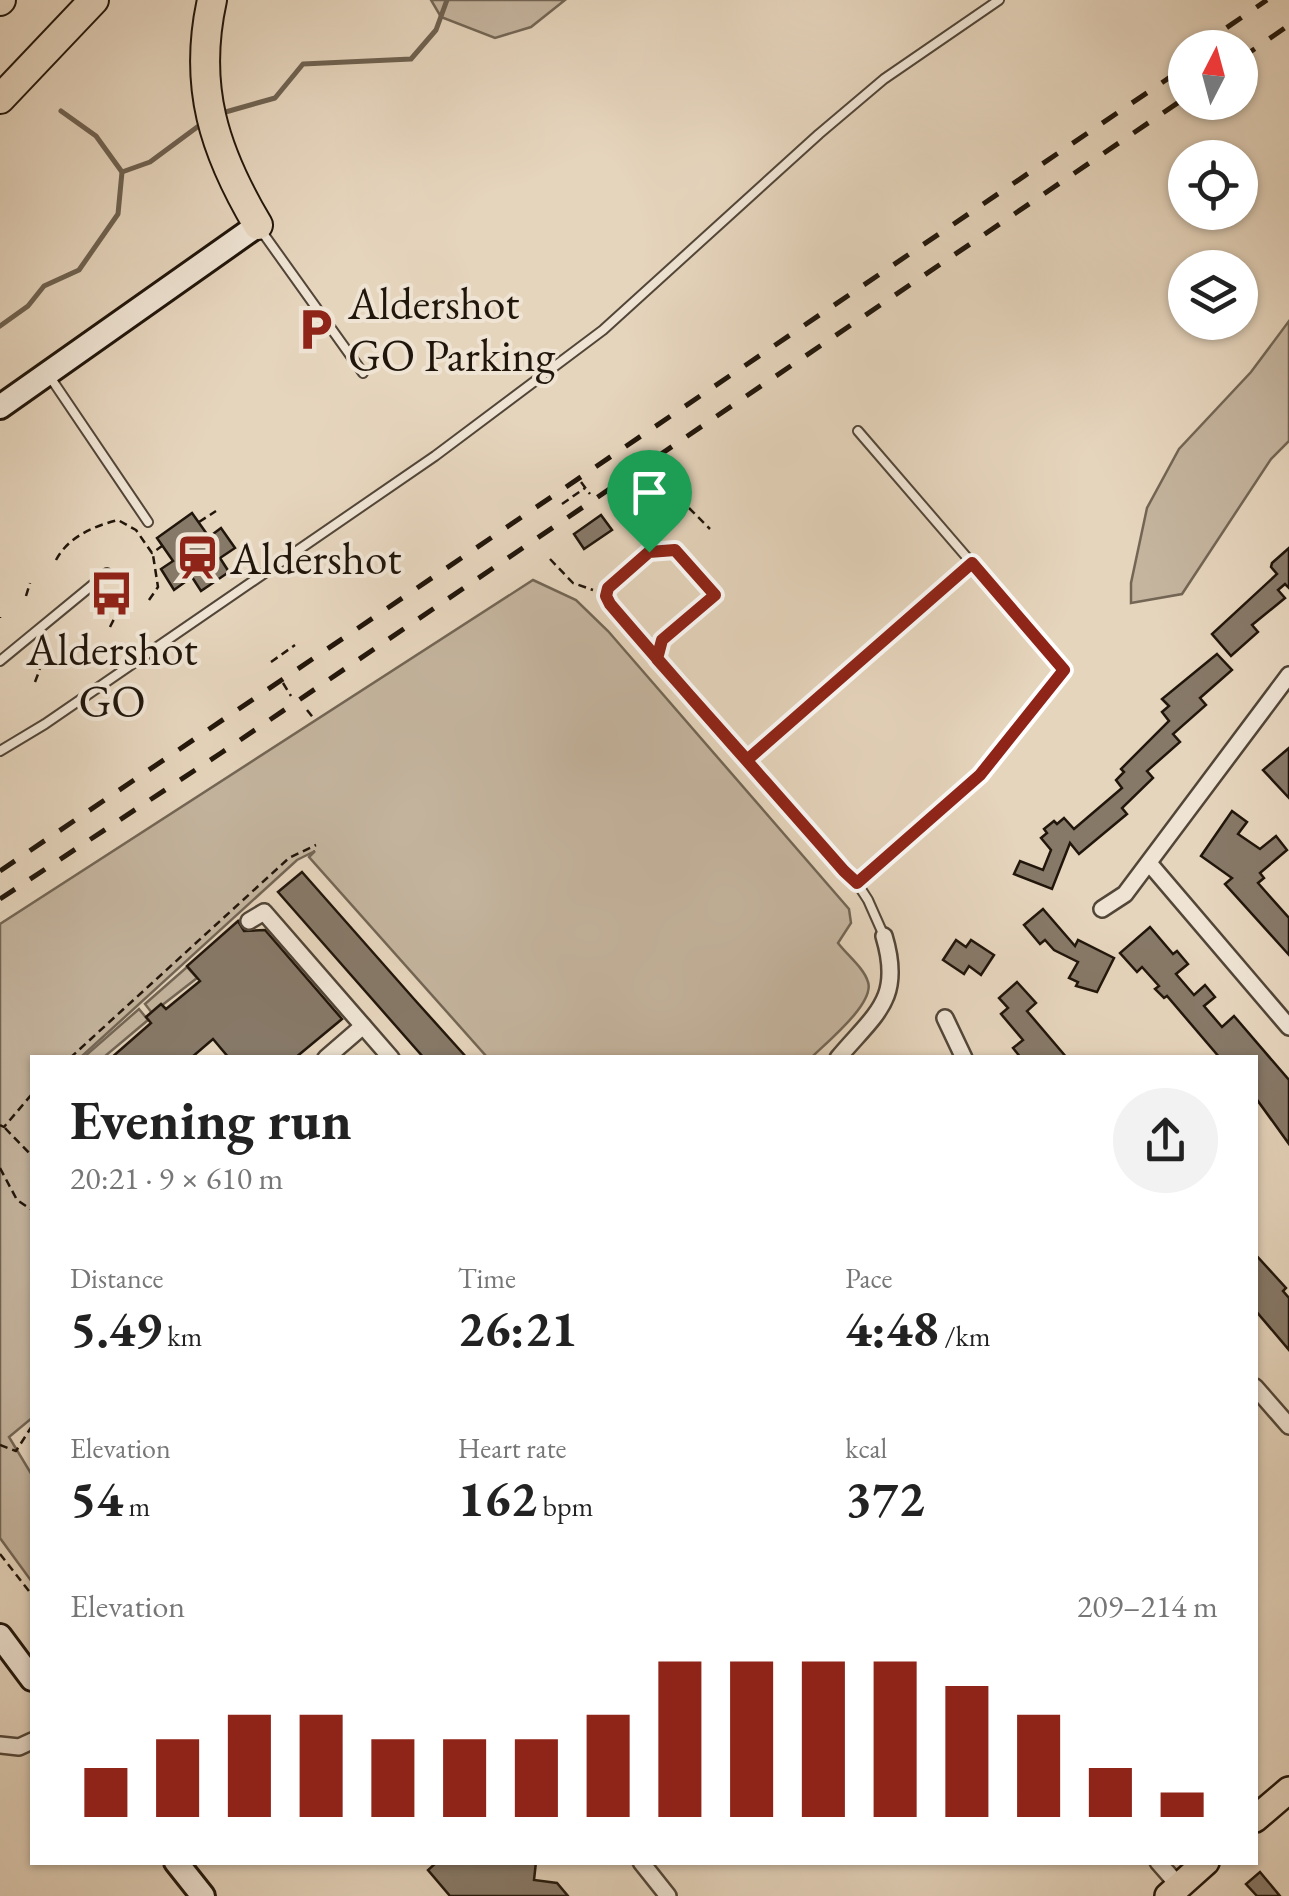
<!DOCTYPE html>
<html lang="en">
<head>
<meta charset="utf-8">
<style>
  :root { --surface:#fff; --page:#f2f2f2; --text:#222; --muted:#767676; --accent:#8f2418 }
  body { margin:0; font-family:"EB Garamond",serif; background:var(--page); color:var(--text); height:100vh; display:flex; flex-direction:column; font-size:38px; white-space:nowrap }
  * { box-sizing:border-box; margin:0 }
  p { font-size:32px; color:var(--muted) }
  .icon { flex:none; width:55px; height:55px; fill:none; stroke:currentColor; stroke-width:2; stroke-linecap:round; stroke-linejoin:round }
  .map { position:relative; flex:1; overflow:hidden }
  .panel { position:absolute; left:30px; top:1055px; width:1228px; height:810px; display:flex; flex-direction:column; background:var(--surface); border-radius:0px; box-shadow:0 2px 8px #0004 }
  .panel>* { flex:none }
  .needle { width:65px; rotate:6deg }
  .tools { position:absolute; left:1168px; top:30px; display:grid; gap:20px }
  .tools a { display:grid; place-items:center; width:90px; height:90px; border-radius:50%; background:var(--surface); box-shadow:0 2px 8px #0004; font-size:50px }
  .pin { position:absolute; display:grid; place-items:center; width:85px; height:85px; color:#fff; margin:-102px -42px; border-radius:50% 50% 50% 0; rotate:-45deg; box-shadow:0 0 10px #0007 }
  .pin .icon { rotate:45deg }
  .round { display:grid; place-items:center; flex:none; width:105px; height:105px; border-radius:52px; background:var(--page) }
  .overview { display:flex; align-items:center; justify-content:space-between; height:170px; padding:0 40px }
  h1 { font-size:55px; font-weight:700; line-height:75px }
  .stats { display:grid; grid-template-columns:repeat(3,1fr); gap:15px; height:170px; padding:10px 40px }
  .stats div { display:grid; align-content:center }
  .stats b { font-size:50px; font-weight:700 }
  .stats small { font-size:28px; font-weight:400 }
  .stats p { font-size:28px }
  .chart { height:280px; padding:20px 40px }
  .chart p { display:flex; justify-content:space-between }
  .chart svg { width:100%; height:180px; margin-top:10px; stroke:var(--accent); stroke-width:6 }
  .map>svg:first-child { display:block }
  .green { fill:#c5b59f; stroke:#736655; stroke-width:2.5 }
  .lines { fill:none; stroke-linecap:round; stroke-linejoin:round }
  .stream { stroke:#6f6251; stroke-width:5 }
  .building { fill:#877968; stroke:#21160b; stroke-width:2.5 }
  .lane-casing { stroke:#524638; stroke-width:12 }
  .street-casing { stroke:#524638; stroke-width:20 }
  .secondary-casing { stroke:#21160b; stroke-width:28 }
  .primary-casing { stroke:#21160b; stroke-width:30 }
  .highway-casing { stroke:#21160b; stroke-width:32 }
  .path { stroke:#21160b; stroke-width:2.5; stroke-dasharray:8 5; stroke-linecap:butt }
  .lane { stroke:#efe4d4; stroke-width:8 }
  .street { stroke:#efe4d4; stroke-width:15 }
  .secondary { stroke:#efe4d4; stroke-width:22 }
  .primary { stroke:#e6d5bd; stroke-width:25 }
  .highway { stroke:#e6d5bd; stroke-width:28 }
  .rail { stroke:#21160b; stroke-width:5; stroke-dasharray:18 18; stroke-linecap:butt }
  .route-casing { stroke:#fff; stroke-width:20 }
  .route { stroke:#8f2418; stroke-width:12 }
  .labels { text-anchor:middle; stroke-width:8; stroke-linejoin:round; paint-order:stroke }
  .poi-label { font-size:45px; fill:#21160b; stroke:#efe4d4; text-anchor:start }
</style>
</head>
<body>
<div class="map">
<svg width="1289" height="1896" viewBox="0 0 1289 1896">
  <rect width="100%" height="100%" fill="#e6d5bd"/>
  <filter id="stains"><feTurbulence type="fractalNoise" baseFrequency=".002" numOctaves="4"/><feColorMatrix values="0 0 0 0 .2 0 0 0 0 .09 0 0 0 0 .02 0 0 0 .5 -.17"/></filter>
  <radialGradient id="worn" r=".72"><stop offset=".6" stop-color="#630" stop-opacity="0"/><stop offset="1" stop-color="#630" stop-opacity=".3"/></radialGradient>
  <!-- green -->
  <g class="green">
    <polygon points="431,0 565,0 531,27 495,38 441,17"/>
    <polygon points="1289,321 1289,441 1271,459 1182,594 1131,603 1131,583 1147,508 1179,449 1251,372"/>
    <path d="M533 580 576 600 608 631 849 909 851 923 838 943C847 955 864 968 868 982 875 1003 827 1042 812 1057H487L309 857 315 851 297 860 81 1057 32 1058V1418L9 1437 32 1475V1582L0 1538V924Z"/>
    <polygon points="187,967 197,978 152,1013 145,1004"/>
    <polygon points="139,1009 148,1020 104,1057 84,1057"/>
  </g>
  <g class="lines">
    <!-- stream -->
    <g class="stream">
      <polyline points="222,113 275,98 303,64 411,59 436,30 447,0"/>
      <polyline points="122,172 150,162 204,122"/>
      <polyline points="0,326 28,306 44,286 79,270 118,214 122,172 96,136 61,111"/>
    </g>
  </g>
  <!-- building -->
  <g class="building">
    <polygon points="192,513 209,537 221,528 235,548 220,558 229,572 201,591 192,577 174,590 161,569 173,561 157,538"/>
    <polygon points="601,515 612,530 584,549 574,534"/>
    <polygon points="1289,548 1289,588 1285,584 1278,590 1285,598 1252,625 1258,632 1231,656 1212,634 1277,574 1271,567 1272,563"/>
    <polygon points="1217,654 1232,670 1200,698 1206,705 1173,734 1180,742 1147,771 1153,778 1122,808 1127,814 1079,854 1070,843 1052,889 1014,874 1020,861 1043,870 1051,850 1041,838 1047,833 1044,829 1054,821 1057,824 1064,818 1074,829 1122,788 1116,780 1124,772 1121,769 1169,721 1162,712 1169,706 1162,699"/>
    <polygon points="1289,748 1289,798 1263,770"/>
    <polygon points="1232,811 1247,822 1238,834 1260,849 1276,836 1287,850 1260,873 1264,878 1258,883 1289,918 1289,955 1225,884 1232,878 1201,856"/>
    <polygon points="302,872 414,999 467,1058 424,1058 278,892"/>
    <polygon points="1043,909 1075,946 1078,940 1114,958 1097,992 1076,986 1078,982 1069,978 1078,962 1054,950 1045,940 1040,944 1024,925"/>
    <polygon points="238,921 244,931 265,930 342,1019 295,1058 229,1058 213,1039 191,1058 111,1058 151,1023 146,1017 161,1004 166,1009 200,981 187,966"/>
    <polygon points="1150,927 1173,954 1177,951 1188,964 1176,974 1194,995 1205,985 1215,997 1204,1006 1222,1027 1234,1016 1289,1080 1289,1144 1255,1097 1255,1058 1220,1058 1167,996 1164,998 1155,989 1159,986 1142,967 1137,972 1120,953"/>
    <polygon points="956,940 966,947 971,940 994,955 981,975 969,966 964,974 943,960"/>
    <polygon points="1017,982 1036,1003 1027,1011 1067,1058 1021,1058 1013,1048 1023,1040 1001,1014 1008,1008 999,998"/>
    <polygon points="1255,1254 1286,1288 1283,1291 1289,1298 1289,1350 1255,1310"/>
    <polygon points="437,1862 536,1862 534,1880 557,1883 568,1896 450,1896 428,1870"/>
    <polygon points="1260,1872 1280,1896 1257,1896 1246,1884"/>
  </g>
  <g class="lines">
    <defs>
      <g id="lane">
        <polyline points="260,229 363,373"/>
        <polyline points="50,377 148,522"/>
        <path d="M657 659 662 640 715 595 675 550C651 548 611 572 606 596L609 604C687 694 766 782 844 871L857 883 868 900 884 936"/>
        <polyline points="0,661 107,573"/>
        <polyline points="0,751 45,724 435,456 603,330 819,134 884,79 999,0"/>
        <polyline points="747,759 972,563"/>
        <polyline points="857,883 980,775 1064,670 858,431"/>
      </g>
      <g id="street">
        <polyline points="1149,863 1289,1027"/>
        <polyline points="1102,909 1125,894 1289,675"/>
        <polyline points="249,921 264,912 391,1058"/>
        <polyline points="945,1018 964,1058"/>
        <polyline points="326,1058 363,1026"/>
        <path d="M838 1058C876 1013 903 999 884 936"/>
        <polyline points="1255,1387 1289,1426"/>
        <polyline points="0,1745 19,1747 32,1741"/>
        <polyline points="641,1862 668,1896"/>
        <polyline points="1158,1862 1179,1886"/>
      </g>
      <g id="secondary">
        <polyline points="0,407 258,225"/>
        <polyline points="0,1636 32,1679"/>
        <polyline points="176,1862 203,1896"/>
      </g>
      <g id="primary">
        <polyline points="1255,1819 1289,1790"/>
        <polyline points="1168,1896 1206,1862"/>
      </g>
      <g id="highway">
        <path d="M212 0C193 86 214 151 258 225"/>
        <polyline points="0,1 1,0"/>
        <polyline points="0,99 94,0"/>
      </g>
    </defs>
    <!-- lane casing -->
    <use href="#lane" class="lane-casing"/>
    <!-- street casing -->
    <use href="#street" class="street-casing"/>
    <!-- secondary casing -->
    <use href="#secondary" class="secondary-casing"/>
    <!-- primary casing -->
    <use href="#primary" class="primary-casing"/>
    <!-- highway casing -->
    <use href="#highway" class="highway-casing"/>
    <!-- path -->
    <g class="path">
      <polyline points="581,482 590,494"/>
      <polyline points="562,504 585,488"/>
      <polyline points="689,508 710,529"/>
      <polyline points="199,522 216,511"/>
      <polyline points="550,559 573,583 593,590"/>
      <path d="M56 560C68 537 94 526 118 520L136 530 152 553 162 546"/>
      <polyline points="26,596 30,583"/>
      <polyline points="149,600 158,587 153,555"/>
      <polyline points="0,618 0,617"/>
      <polyline points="110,627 116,615"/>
      <polyline points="73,654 78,642"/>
      <polyline points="271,662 295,645"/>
      <polyline points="35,682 40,669"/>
      <polyline points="283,683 291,696"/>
      <polyline points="307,710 315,720"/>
      <polyline points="70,1058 289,858 316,845"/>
      <polyline points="0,1125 4,1127 32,1094"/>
      <polyline points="5,1128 32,1156"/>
      <polyline points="0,1168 17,1200 32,1210"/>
      <polyline points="0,1445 16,1451 32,1426"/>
      <polyline points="0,1554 32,1595"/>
    </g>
    <!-- lane -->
    <use href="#lane" class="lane"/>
    <!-- street -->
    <use href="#street" class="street"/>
    <!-- secondary -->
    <use href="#secondary" class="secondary"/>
    <!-- primary -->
    <use href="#primary" class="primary"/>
    <!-- highway -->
    <use href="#highway" class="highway"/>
    <!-- rail -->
    <g class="rail">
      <polyline points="1197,48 1267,0"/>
      <polyline points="1240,59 1289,25"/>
      <polyline points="0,871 1185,67"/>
      <polyline points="0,899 221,753 1185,98"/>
    </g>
  </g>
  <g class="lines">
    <defs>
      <path id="route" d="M649 552 608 588 606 596 610 604C687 694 766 782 844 871L857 883 980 775 1064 670 972 563 747 760 657 659 662 640 715 595 675 550 649 552"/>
    </defs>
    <!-- route casing -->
    <use href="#route" class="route-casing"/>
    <!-- route -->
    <use href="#route" class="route"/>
  </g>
  <!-- icons -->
  <defs>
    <symbol id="parking-bare" viewBox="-9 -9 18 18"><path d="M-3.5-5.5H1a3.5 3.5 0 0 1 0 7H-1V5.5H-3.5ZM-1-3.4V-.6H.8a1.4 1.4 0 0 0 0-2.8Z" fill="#8f2418" stroke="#efe4d4" stroke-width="2.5" paint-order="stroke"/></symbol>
    <symbol id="station-bare" viewBox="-9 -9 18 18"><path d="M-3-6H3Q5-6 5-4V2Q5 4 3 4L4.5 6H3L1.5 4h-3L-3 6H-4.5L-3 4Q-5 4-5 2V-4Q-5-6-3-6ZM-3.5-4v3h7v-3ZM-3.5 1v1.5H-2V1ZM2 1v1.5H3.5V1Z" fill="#8f2418" stroke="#efe4d4" stroke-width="2.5" paint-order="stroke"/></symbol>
    <symbol id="bus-bare" viewBox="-9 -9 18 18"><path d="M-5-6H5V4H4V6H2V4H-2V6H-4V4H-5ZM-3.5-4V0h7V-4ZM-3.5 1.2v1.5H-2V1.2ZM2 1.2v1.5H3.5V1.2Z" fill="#8f2418" stroke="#efe4d4" stroke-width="2.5" paint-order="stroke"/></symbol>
  </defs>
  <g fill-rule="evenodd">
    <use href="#parking-bare" x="284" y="298" width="63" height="63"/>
    <use href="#station-bare" x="166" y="526" width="63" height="63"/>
    <use href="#bus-bare" x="80" y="562" width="63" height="63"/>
  </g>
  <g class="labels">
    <!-- poi labels -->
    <g class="poi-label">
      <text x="348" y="319">Aldershot<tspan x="348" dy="52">GO Parking</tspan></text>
      <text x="230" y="574">Aldershot</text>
      <text x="112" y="665" text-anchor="middle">Aldershot<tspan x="112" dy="52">GO</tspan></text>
    </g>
  </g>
  <rect width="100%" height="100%" filter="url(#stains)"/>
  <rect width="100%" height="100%" fill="url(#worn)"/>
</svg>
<div class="tools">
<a><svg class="needle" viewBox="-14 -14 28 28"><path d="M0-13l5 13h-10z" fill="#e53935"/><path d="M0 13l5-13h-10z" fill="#767676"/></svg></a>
<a><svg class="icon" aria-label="locate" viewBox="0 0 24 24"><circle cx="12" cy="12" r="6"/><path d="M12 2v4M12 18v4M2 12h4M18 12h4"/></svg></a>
<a><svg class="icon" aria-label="layers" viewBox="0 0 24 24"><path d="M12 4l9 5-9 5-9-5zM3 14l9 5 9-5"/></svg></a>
</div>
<div class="pin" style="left:649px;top:552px;background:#1e9e55"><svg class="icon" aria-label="arrive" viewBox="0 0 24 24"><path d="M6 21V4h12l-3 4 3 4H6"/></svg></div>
<section class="panel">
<div class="overview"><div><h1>Evening run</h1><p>20:21 · 9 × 610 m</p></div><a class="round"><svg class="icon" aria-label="share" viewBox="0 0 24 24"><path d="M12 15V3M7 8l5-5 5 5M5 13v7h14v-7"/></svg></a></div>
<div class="stats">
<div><p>Distance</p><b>5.49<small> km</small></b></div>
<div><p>Time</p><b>26:21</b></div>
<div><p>Pace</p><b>4:48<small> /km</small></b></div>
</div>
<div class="stats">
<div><p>Elevation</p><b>54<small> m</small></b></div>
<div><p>Heart rate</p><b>162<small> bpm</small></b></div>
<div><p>kcal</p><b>372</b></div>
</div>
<div class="chart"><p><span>Elevation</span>209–214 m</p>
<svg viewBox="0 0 160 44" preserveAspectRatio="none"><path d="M5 44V32M15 44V25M25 44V19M35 44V19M45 44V25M55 44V25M65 44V25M75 44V19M85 44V6M95 44V6M105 44V6M115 44V6M125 44V12M135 44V19M145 44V32M155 44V38"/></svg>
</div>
</section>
</div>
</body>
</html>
